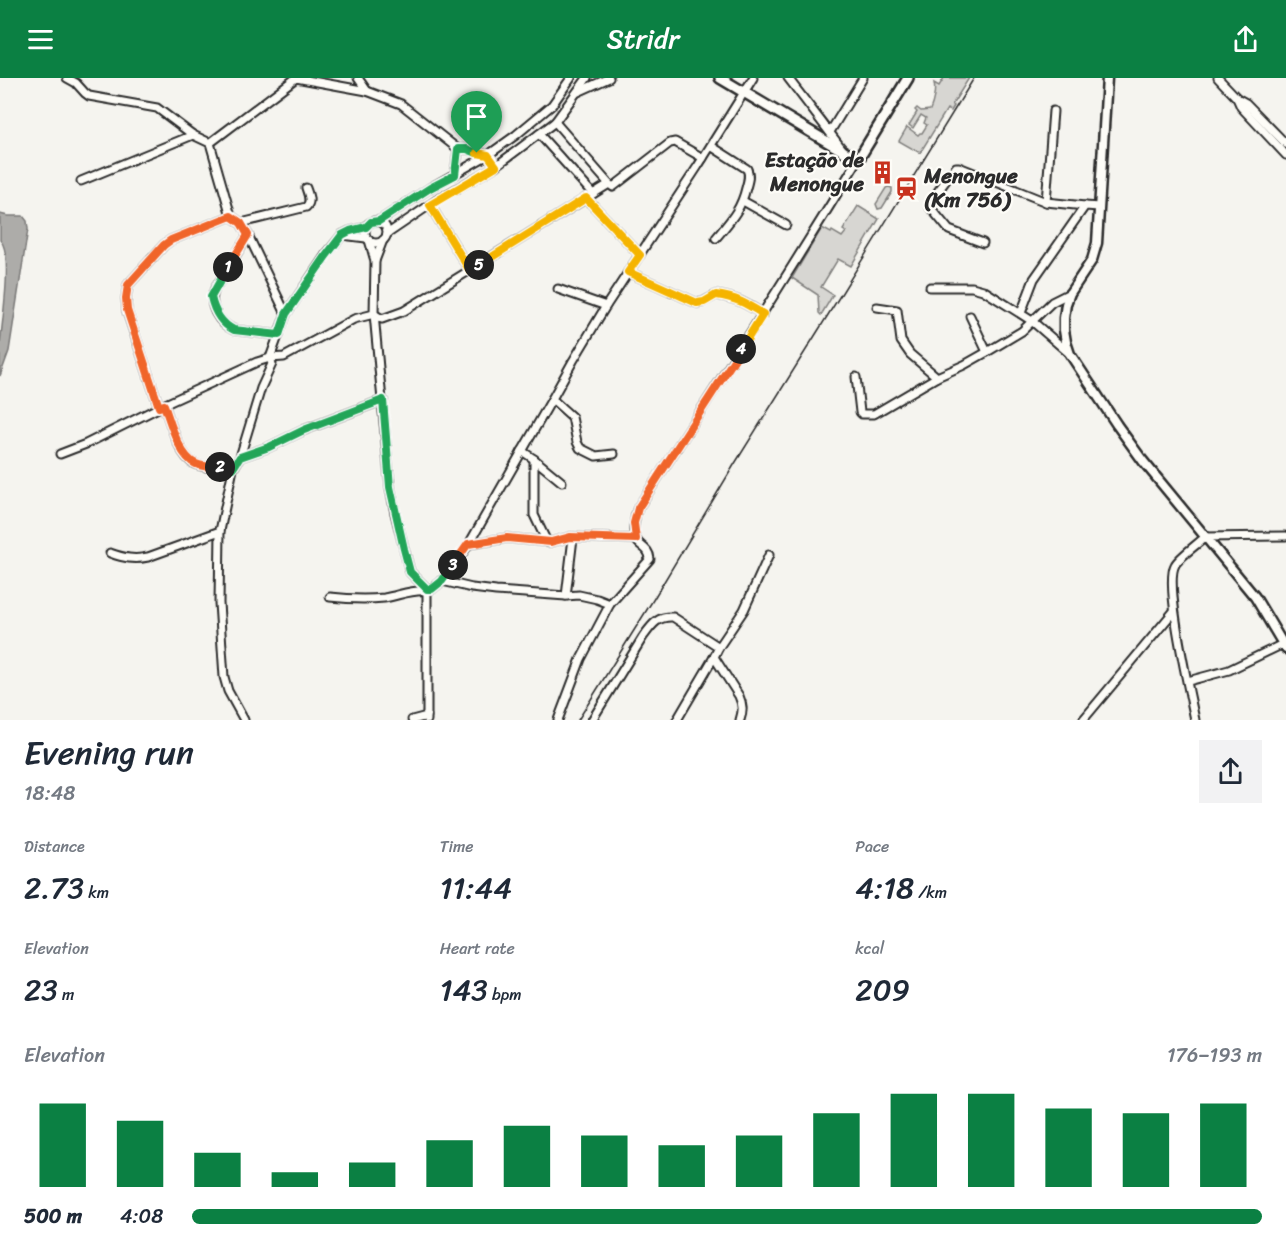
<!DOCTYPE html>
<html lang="en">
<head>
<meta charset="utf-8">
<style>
  :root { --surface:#fff; --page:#f2f2f3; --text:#1f2937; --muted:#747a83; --accent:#0b8043 }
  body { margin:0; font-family:Sriracha,sans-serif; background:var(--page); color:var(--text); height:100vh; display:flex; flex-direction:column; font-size:22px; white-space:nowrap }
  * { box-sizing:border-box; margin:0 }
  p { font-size:20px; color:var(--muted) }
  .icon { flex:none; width:33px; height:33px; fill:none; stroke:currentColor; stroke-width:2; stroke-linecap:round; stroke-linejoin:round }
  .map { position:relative; height:642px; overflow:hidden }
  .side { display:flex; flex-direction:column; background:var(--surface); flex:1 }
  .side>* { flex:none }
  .pin { position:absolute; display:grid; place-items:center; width:51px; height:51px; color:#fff; margin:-62px -26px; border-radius:50% 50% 50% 0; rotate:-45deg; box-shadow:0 0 6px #0007 }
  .pin .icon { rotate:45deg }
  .km { position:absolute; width:30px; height:30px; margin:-15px; border-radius:50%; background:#222; color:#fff; font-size:16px; line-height:30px; text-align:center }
  .round { display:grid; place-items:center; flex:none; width:63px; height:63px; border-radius:0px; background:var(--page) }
  .head { display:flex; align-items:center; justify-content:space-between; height:102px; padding:0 24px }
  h1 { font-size:33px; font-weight:600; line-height:45px }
  .stats { display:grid; grid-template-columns:repeat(3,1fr); gap:9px; height:102px; padding:6px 24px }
  .stats div { display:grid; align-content:center }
  .stats b { font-size:30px; font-weight:600 }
  .stats small { font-size:16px; font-weight:400 }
  .stats p { font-size:16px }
  .chart { height:168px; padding:12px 24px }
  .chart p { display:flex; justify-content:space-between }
  .chart svg { width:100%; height:108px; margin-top:6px; stroke:var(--accent); stroke-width:6 }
  ul { padding:0 24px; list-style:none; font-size:20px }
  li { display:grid; grid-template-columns:96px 72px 1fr; align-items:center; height:45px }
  li i { height:15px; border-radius:8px; background:var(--accent) }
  header { display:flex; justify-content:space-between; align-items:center; height:78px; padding:0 24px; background:var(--accent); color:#fff; font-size:27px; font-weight:600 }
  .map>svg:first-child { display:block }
  .green { fill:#d7d6d2; stroke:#81807e; stroke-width:1.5 }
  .water { fill:#adaca9; stroke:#797877; stroke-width:1.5 }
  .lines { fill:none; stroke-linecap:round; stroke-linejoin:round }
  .minor-casing { stroke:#2b2b2b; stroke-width:11 }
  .tertiary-casing { stroke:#2b2b2b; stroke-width:13 }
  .secondary-casing { stroke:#2b2b2b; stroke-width:14 }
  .minor { stroke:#fdfcf7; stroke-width:7 }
  .tertiary { stroke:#fdfcf7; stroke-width:8 }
  .secondary { stroke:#fdfcf7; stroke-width:9 }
  .rail { stroke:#2b2b2b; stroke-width:1.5 }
  .split-1-casing { stroke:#fff; stroke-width:12 }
  .split-2-casing { stroke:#fff; stroke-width:12 }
  .split-3-casing { stroke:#fff; stroke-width:12 }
  .split-4-casing { stroke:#fff; stroke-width:12 }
  .split-5-casing { stroke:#fff; stroke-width:12 }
  .split-6-casing { stroke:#fff; stroke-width:12 }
  .split-1 { stroke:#22a559; stroke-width:8 }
  .split-2 { stroke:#f0652b; stroke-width:8 }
  .split-3 { stroke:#22a559; stroke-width:8 }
  .split-4 { stroke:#f0652b; stroke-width:8 }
  .split-5 { stroke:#f5b400; stroke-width:8 }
  .split-6 { stroke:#f5b400; stroke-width:8 }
  .labels { text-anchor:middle; stroke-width:4.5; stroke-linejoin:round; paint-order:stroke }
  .poi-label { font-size:21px; font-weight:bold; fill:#2b2b2b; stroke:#fdfcf7; text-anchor:end }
</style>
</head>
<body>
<header><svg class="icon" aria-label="menu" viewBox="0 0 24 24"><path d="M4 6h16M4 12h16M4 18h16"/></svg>Stridr<svg class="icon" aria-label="share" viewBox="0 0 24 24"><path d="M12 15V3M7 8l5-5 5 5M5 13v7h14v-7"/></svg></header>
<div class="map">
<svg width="1286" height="642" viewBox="0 0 1286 642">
  <rect width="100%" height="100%" fill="#f5f4ef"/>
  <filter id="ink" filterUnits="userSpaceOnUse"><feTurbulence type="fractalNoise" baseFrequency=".0167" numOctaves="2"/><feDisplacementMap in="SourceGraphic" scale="12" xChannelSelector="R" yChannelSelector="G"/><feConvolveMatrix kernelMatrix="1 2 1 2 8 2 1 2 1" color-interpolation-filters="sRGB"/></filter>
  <g filter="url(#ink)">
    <!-- green -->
    <g class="green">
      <path d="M944 0H969L952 27 954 28 951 33 947 31 920 75 899 63 907 49 918 57 920 55H922L927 47 924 45 926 40 921 37 913 50 909 47 917 34 915 32 917 30 921 33 930 32C933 25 936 13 934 5L939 8Z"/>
      <polygon points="888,109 892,110 892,114 882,130 878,131 876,126 886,110"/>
      <polygon points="858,128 879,141 851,188 838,181 821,209 833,217 821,237 819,235 818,217 792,200 822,150 831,155 832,153 842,159 846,154 843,152"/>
    </g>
    <!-- water -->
    <path class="water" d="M0 136 8 138H23L27 143 28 151 9 273 0 298C0 288 0 279 0 269 1 249 14 175 0 162Z"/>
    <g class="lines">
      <defs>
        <g id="minor">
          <polyline points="67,0 76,5 85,15 89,18 157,30 193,57 210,65 231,138 241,145 248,157 286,236"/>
          <polyline points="358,0 367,13"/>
          <polyline points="788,0 843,72"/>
          <polyline points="1218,0 1237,20 1246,25 1286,66"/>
          <polyline points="578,14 609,0"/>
          <polyline points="1237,20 1241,29 1286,77"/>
          <polyline points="555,44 609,106"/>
          <polyline points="830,54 863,0"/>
          <polyline points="539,56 593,116"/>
          <polyline points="210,65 296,0 367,13 401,26 458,71 467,71 488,77 496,88"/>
          <path d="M711 68 747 91C750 97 748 103 746 110 741 132 730 143 716 160"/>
          <polyline points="455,97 458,71"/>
          <polyline points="81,103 193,57"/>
          <polyline points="586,120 640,177"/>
          <polyline points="743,123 786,147"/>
          <polyline points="1046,124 1053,33"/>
          <polyline points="430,127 470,193"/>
          <polyline points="231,138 171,162 164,167 128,207 126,220 127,233 159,329 257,284 270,280 284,279 354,241 374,236 382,241 404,233 609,106 613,109 670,65 675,64 703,80"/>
          <circle cx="376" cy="154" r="11"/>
          <polyline points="379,143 430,110 488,77 516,57 552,27 571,0"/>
          <path d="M241 145 306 129C312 124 308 116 306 110"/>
          <polyline points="387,156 437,122 496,88 555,44 587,0"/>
          <path d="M248 157 215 211C207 227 219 245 234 252L279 257"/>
          <polyline points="342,157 366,160"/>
          <polyline points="369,162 375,183"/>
          <polyline points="383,162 375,183 374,236 390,409 395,435 410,494 427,511 427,642"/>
          <polyline points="983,165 949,152 930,129 930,124 956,89 959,89 1046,124 1085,128"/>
          <path d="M628 194 697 225 703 224 716 217C737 220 745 225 763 236"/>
          <polyline points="930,209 972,209 983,212 1032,243 1070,276"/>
          <polyline points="558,211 606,228"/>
          <polyline points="877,229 897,232 901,263 910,276 937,299"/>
          <polyline points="1021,235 1034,201 1085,128 1099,129"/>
          <polyline points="970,238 987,274"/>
          <polyline points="856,299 860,334 862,336 874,336 937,299 964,287 987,274 1022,253 1052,224 1070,215"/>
          <polyline points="552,321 572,339 577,364 580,370 596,378 614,376"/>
          <path d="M162 328 164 327C170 343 179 379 195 386 206 391 221 390 233 391"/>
          <polyline points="522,373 534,381 562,404"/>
          <polyline points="60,376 86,366 162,328"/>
          <polyline points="240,379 269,369 304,352 383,322"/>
          <polyline points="534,381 534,437 547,464"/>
          <polyline points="469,466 507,460 551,464 570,459 636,461"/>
          <path d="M110 475C124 480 134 482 148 479L220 453"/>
          <polyline points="442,503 472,510 496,513 566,518 579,517 597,521 610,526"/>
          <polyline points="427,511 432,511 442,503 469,466 552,321 573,283 606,228 698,88 753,0"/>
          <polyline points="566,518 573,460"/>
          <path d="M330 519C347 521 366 522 384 520 398 518 412 511 427 513"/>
          <polyline points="1188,603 1229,592 1283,566"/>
          <polyline points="244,642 228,613 224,599 219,525 220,453 233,391 240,379 261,310 272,286 270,280 286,236 325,178 342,157 350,153 366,149"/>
          <polyline points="412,642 427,638"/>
          <path d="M558 642 581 581 610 526 650 481C649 469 639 469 636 461 632 453 635 437 638 430 713 315 786 199 858 82"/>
          <path d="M592 642 643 559C652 547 657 538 673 539L719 569"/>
          <polyline points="677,642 714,579"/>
          <path d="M740 642C743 633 743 627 739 618L714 579 719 569 744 532 769 477"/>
          <polyline points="1083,642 1174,533"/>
          <path d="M1195 642C1190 616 1164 506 1175 487 1179 479 1198 466 1205 459L1286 458"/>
        </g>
        <polyline id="tertiary" points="1107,0 1097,165 1092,182 1070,215 1066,226 1064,240 1064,252 1066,264 1070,276 1117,347 1143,383 1255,519 1286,571"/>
        <polyline id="secondary" points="720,0 858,82 908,0"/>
      </defs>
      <!-- minor casing -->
      <use href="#minor" class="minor-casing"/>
      <!-- tertiary casing -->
      <use href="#tertiary" class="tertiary-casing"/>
      <!-- secondary casing -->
      <use href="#secondary" class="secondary-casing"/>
      <!-- minor -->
      <use href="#minor" class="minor"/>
      <!-- tertiary -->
      <use href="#tertiary" class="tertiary"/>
      <!-- secondary -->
      <use href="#secondary" class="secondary"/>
      <!-- rail -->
      <polyline class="rail" points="578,642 653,522 734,387 843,213 974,0"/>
    </g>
  </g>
  <g class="lines" filter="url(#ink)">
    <defs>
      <path id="split-1" d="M228 189 211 219C214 233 220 245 234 252L279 257 286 236 326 178 342 157 350 153 366 149 371 144 379 143 430 110 455 97 458 71H467L477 75"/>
      <path id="split-2" d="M220 389C212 389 203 389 196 386 179 379 170 343 164 327L159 329 127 232 126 220 128 207 164 167 171 162 231 138 241 145 248 157 228 189"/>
      <polyline id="split-3" points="220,389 233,390 240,379 269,369 304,352 383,322 390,409 404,471 410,494 427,511 432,511 442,503 453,487"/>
      <polyline id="split-4" points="453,487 468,466 507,460 551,464 570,459 636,461 634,445 638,430 741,271"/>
      <path id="split-5" d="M479 187 586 120 640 177 628 194 697 225 704 224 716 217C737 220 745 225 763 236L741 271"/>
      <polyline id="split-6" points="477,75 488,77 496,88 430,127 470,193 479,187"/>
    </defs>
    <!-- split-1 casing -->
    <use href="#split-1" class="split-1-casing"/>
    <!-- split-2 casing -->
    <use href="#split-2" class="split-2-casing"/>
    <!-- split-3 casing -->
    <use href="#split-3" class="split-3-casing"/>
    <!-- split-4 casing -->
    <use href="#split-4" class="split-4-casing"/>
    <!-- split-5 casing -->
    <use href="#split-5" class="split-5-casing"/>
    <!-- split-6 casing -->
    <use href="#split-6" class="split-6-casing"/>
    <!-- split-1 -->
    <use href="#split-1" class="split-1"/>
    <!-- split-2 -->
    <use href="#split-2" class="split-2"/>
    <!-- split-3 -->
    <use href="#split-3" class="split-3"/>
    <!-- split-4 -->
    <use href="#split-4" class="split-4"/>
    <!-- split-5 -->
    <use href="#split-5" class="split-5"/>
    <!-- split-6 -->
    <use href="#split-6" class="split-6"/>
  </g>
  <!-- icons -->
  <defs>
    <symbol id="building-bare" viewBox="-9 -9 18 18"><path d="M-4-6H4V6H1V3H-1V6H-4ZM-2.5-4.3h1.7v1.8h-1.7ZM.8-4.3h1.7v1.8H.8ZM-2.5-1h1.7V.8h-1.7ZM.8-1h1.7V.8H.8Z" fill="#c8321e" stroke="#fdfcf7" stroke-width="2.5" paint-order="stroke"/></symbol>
    <symbol id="station-bare" viewBox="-9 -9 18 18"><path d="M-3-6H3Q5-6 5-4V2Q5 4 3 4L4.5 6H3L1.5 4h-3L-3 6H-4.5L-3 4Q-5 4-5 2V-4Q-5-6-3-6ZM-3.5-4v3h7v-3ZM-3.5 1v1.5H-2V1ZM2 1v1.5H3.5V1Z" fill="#c8321e" stroke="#fdfcf7" stroke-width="2.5" paint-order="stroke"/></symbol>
  </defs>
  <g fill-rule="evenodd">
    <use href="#building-bare" x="866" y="78" width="33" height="33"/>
    <use href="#station-bare" x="890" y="94" width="33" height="33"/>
  </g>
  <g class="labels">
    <!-- poi labels -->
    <g class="poi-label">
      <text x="864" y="89">Estação de<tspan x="864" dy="24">Menongue</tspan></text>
      <text x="924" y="105" text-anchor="start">Menongue<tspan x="924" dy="24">(Km 756)</tspan></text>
    </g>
  </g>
</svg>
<div class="pin" style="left:477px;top:75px;background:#1e9e55"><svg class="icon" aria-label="arrive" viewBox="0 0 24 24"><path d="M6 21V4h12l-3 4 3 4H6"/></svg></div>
<b class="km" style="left:228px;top:189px">1</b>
<b class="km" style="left:220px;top:389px">2</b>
<b class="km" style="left:453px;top:487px">3</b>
<b class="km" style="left:741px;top:271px">4</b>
<b class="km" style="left:479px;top:187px">5</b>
</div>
<section class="side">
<div class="head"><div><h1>Evening run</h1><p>18:48</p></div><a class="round"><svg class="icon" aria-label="share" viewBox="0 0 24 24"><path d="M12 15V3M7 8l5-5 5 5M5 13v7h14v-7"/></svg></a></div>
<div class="stats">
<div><p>Distance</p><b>2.73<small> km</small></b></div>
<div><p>Time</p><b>11:44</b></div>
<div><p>Pace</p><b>4:18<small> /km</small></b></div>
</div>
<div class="stats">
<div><p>Elevation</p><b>23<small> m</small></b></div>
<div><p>Heart rate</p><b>143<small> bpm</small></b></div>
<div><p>kcal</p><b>209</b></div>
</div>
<div class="chart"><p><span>Elevation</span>176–193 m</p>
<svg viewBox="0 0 160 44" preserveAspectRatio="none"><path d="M5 44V10M15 44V17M25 44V30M35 44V38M45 44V34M55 44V25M65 44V19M75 44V23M85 44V27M95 44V23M105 44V14M115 44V6M125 44V6M135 44V12M145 44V14M155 44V10"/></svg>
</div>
<ul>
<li><b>500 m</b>4:08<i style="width:100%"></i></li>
</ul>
</section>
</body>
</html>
